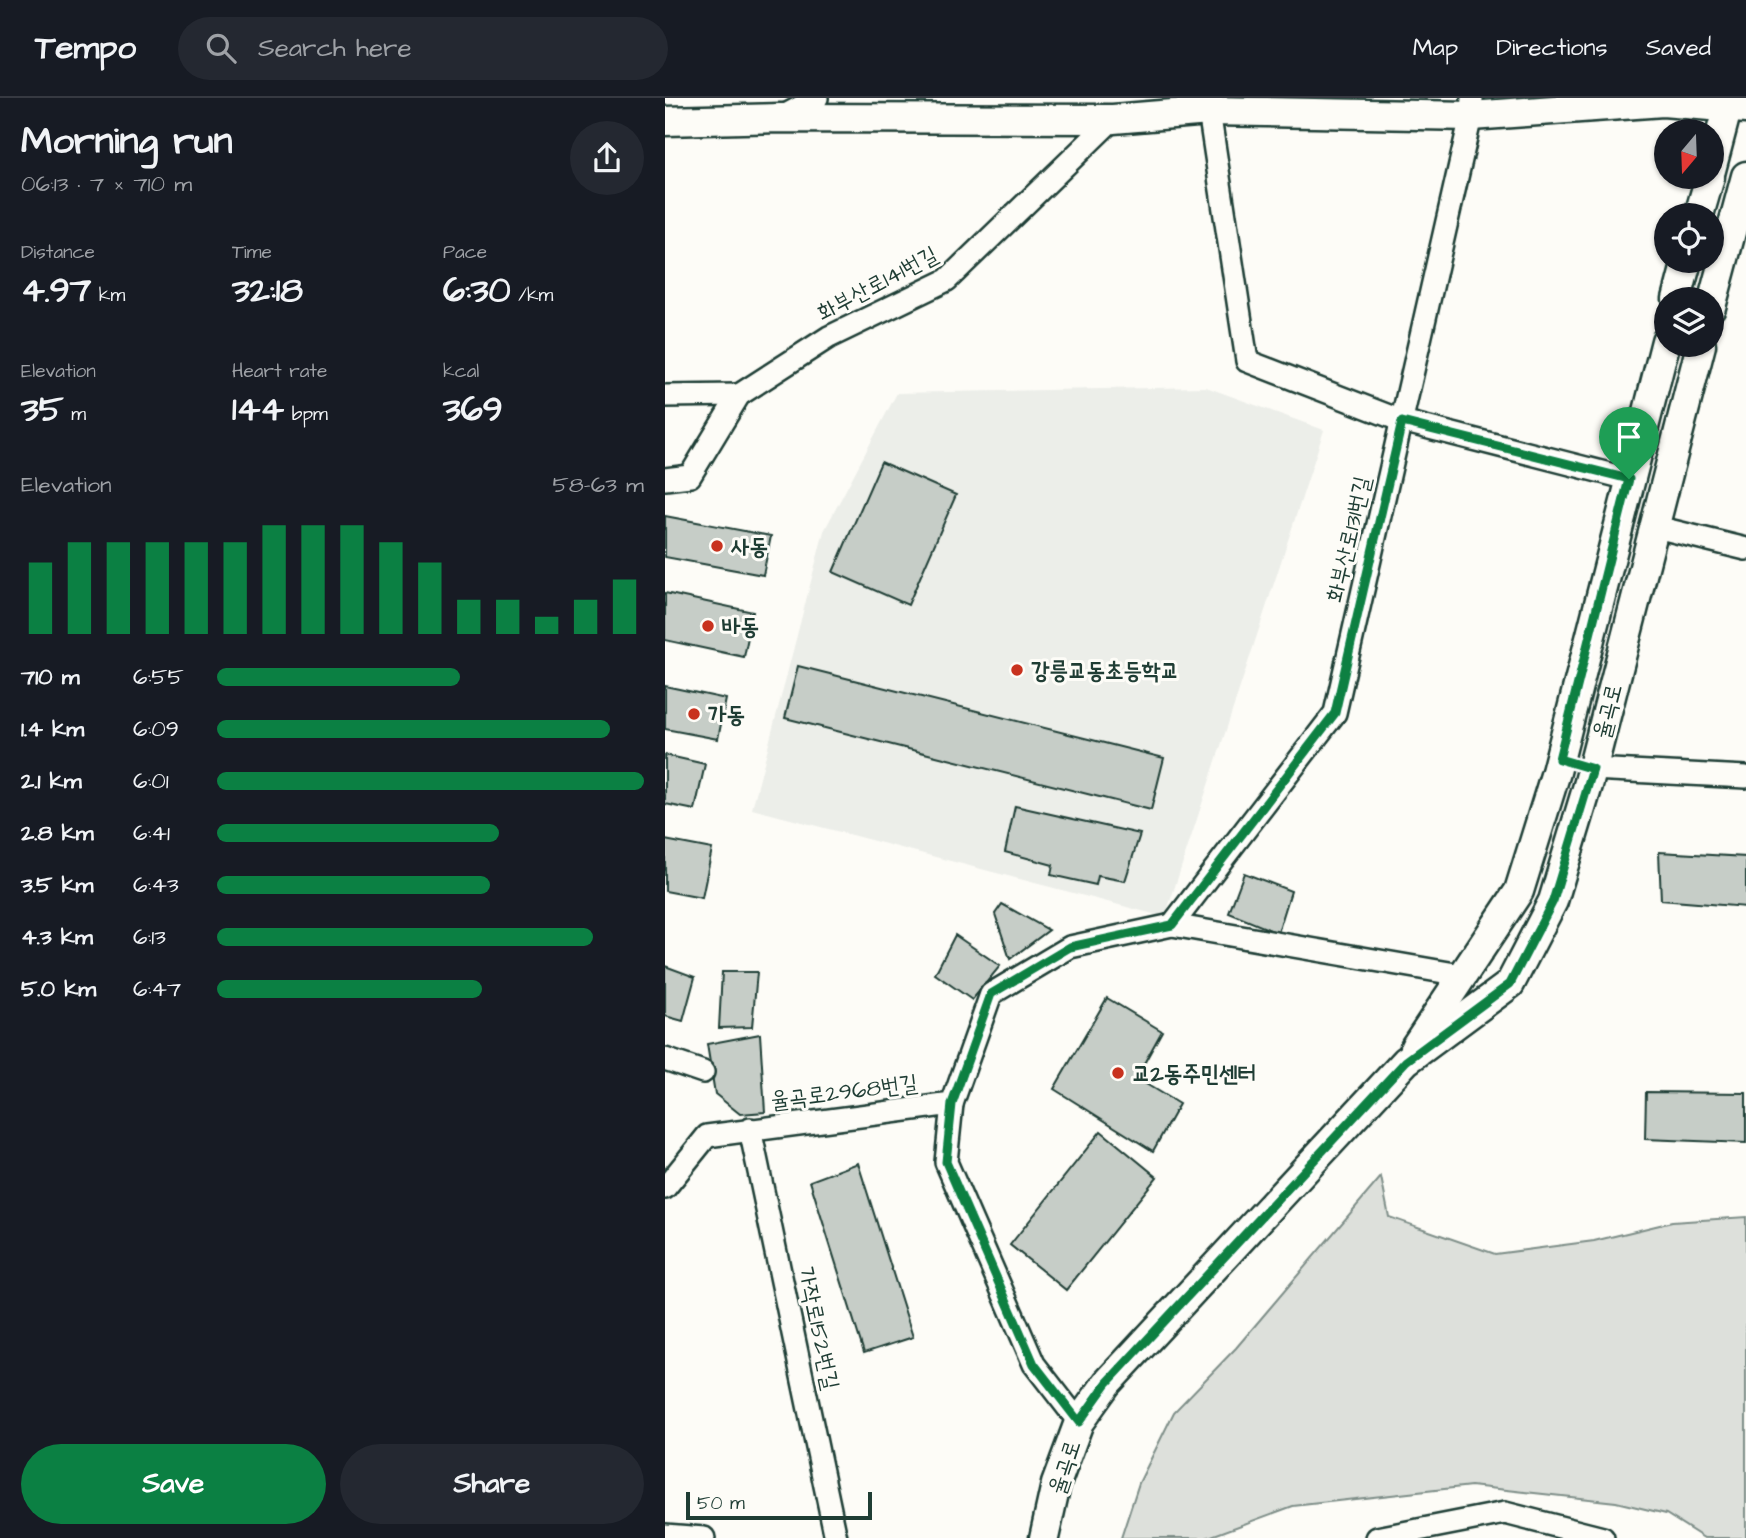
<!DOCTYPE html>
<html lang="en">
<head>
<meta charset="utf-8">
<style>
  :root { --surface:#171b24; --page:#242831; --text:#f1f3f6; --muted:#9ea1a6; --line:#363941; --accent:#0b8043 }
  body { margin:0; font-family:"Architects Daughter","Poor Story",sans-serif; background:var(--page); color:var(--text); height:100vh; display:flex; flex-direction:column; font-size:26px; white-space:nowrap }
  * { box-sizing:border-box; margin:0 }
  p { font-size:23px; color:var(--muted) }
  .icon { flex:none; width:38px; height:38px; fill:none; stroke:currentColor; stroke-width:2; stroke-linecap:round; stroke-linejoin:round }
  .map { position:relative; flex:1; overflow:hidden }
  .drawer { display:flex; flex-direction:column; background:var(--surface); width:665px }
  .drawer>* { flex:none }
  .needle { width:46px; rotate:199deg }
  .controls { position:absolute; left:989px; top:21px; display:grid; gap:14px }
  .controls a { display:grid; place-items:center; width:70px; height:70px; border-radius:50%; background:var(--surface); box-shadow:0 2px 5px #0004; font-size:35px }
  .scale { position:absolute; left:21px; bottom:18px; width:186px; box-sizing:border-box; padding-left:7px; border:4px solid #1f3d34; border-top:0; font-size:19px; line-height:24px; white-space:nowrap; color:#1f3d34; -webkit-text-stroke:5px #fdfcf7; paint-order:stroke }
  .pin { position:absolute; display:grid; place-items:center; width:60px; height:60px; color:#fff; margin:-72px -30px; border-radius:50% 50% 50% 0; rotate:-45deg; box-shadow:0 0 7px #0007 }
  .pin .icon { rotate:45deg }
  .round { display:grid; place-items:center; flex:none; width:74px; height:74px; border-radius:37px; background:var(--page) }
  .overview { display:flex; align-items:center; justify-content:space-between; height:119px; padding:0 21px }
  h1 { font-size:38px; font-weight:700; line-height:52px }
  .stats { display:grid; grid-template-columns:repeat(3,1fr); gap:10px; height:119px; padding:7px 21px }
  .stats div { display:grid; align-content:center }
  .stats b { font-size:35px; font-weight:700 }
  .stats small { font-size:19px; font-weight:400 }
  .stats p { font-size:19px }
  .chart { height:196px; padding:14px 21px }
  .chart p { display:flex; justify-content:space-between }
  .chart svg { width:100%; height:126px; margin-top:7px; stroke:var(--accent); stroke-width:6 }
  .cta { display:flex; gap:14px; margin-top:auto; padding:14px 21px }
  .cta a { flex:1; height:80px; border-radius:42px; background:var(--accent); color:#fff; font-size:28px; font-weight:700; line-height:80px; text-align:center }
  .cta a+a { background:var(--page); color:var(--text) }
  ul { padding:0 21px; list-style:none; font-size:23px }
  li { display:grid; grid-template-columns:112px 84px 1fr; align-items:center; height:52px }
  li i { height:18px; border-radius:9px; background:var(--accent) }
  header { display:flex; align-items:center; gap:42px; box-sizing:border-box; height:98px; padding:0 35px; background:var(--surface); border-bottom:2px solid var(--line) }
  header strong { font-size:33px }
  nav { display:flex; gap:38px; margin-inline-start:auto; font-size:24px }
  .search { width:490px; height:63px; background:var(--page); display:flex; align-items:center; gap:18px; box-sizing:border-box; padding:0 24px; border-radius:38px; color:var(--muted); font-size:26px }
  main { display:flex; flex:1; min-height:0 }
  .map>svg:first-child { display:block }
  .built { fill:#eceee9 }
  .green { fill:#dde0db; stroke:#7e8e88; stroke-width:2 }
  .building { fill:#c6cdc7; stroke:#1f3d34; stroke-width:2 }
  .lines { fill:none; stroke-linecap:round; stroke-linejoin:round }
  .street-casing { stroke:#1f3d34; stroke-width:26 }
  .secondary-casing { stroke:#1f3d34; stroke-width:33 }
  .street { stroke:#fdfcf7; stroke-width:21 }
  .secondary { stroke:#fdfcf7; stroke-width:28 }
  .route-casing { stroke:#fff; stroke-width:14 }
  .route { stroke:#0b8043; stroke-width:9 }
  .poi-dot { fill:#c8321e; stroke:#fdfcf7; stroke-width:2.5 }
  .labels { text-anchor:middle; stroke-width:6; stroke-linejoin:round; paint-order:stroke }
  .street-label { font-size:23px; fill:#1f3d34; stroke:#fdfcf7 }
  .poi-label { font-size:23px; font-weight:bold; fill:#1f3d34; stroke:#fdfcf7; text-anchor:start }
</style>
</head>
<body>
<header>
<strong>Tempo</strong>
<div class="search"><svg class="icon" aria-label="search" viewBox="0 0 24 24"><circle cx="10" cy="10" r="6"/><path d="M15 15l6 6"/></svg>Search here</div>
<nav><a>Map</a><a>Directions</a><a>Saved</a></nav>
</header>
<main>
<section class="drawer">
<div class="overview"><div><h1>Morning run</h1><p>06:13 · 7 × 710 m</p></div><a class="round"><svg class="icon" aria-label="share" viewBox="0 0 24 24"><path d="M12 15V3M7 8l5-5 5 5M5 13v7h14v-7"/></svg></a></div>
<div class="stats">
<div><p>Distance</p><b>4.97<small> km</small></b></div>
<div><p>Time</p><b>32:18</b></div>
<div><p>Pace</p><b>6:30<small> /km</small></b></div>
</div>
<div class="stats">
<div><p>Elevation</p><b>35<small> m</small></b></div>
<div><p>Heart rate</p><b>144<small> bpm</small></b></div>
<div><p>kcal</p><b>369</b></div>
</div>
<div class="chart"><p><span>Elevation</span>58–63 m</p>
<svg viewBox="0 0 160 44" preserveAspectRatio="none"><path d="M5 44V19M15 44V12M25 44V12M35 44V12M45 44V12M55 44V12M65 44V6M75 44V6M85 44V6M95 44V12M105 44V19M115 44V32M125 44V32M135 44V38M145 44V32M155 44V25"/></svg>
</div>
<ul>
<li><b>710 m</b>6:55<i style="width:57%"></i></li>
<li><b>1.4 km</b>6:09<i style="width:92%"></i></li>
<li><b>2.1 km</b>6:01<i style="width:100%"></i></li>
<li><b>2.8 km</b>6:41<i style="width:66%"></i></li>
<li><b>3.5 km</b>6:43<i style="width:64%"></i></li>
<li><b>4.3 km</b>6:13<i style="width:88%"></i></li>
<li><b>5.0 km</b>6:47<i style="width:62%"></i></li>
</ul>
<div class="cta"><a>Save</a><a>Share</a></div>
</section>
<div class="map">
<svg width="1081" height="1440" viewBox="0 0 1081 1440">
  <rect width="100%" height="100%" fill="#fdfcf7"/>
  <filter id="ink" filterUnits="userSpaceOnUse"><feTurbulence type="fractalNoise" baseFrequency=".0143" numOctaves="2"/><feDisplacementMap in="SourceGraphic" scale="14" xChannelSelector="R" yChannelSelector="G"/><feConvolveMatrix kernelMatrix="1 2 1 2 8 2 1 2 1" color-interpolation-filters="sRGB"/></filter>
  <g filter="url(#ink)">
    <!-- built -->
    <polygon class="built" points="541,289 659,332 500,819 87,711 159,433 232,295"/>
    <!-- green -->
    <polygon class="green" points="716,1079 724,1119 830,1156 929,1143 1007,1124 1081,1119 1081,1440 1039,1440 1001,1416 951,1404 806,1388 628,1408 541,1440 456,1440 474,1385 509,1314 571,1250"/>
    <!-- building -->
    <g class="building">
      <polygon points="216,364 291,397 243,507 168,474"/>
      <polygon points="0,418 106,438 98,477 0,459"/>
      <polygon points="0,495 88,514 79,559 0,542"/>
      <polygon points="133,568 499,660 486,712 120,620"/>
      <polygon points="0,588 61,601 53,641 0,631"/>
      <polygon points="0,657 40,666 30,712 0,706"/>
      <polygon points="350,708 475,736 460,783 433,778 431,787 386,777 388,767 340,754"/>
      <polygon points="0,742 47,751 37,800 0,793"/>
      <polygon points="994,754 1081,759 1081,809 996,802"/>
      <polygon points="579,775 626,793 613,835 564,815"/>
      <polygon points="337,806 384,832 345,861 330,816"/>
      <polygon points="290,837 335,868 307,902 270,876"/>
      <polygon points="0,868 30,879 18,923 0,918"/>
      <polygon points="57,874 92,874 87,929 54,930"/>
      <polygon points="442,900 497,933 471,980 514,1006 488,1053 389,991"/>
      <polygon points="95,936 100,1014 75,1016 50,996 42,946"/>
      <polygon points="981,994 1081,995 1081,1045 980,1041"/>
      <polygon points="436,1033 492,1079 401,1192 345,1147"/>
      <polygon points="193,1065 248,1239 199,1255 145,1083"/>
    </g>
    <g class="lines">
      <defs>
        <g id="street">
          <polyline points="544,13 582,263 737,323 964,381"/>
          <polyline points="117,19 152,0"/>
          <polyline points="0,298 74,297"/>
          <polyline points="0,381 25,378 74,297 164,239 282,182 448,21"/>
          <polyline points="987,428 1081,451"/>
          <polyline points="927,671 1081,679"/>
          <polyline points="507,827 670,615 806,18 807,0"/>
          <polyline points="0,961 38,974"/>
          <polyline points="287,1006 281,1064 369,1266 414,1324"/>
          <polyline points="85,1031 171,1440"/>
          <polyline points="0,1090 42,1038 287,1006 326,896 405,849 507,827 796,877"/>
          <polyline points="0,1437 39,1440"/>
          <polyline points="712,1440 840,1415 938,1440"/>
        </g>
        <g id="secondary">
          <polyline points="0,23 115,20 448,21 544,13 806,18 998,4 1081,11"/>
          <polyline points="1046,72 1065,0"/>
          <polyline points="1034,117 1045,79"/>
          <polyline points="1012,201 1022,163"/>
          <polyline points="1046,209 1081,78"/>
          <polyline points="750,949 854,793 891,674 1001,243"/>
          <polyline points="379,1440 391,1386 414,1324 442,1285 741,963 845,886 888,803 924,684 1036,247"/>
        </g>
      </defs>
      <!-- street casing -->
      <use href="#street" class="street-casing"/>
      <!-- secondary casing -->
      <use href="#secondary" class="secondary-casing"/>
      <!-- street -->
      <use href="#street" class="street"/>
      <!-- secondary -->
      <use href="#secondary" class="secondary"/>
    </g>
  </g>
  <g class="lines" filter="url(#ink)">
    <defs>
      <polygon id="route" points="737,324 964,381 894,661 928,671 888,803 845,886 741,963 442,1285 414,1324 369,1266 281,1064 287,1006 326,896 405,849 507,827 670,615"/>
    </defs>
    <!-- route casing -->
    <use href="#route" class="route-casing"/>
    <!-- route -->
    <use href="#route" class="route"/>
  </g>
  <!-- markers -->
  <g class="poi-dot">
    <circle cx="52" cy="448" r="7"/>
    <circle cx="43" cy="528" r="7"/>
    <circle cx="352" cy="572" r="7"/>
    <circle cx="29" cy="616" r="7"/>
    <circle cx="453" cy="975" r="7"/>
  </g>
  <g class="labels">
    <!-- street labels -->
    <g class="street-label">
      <text transform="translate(212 185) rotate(-28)" y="8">화부산로141번길</text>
      <text transform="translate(683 441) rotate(-77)" y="8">화부산로131번길</text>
      <text transform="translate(942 613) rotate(-76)" y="8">율곡로</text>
      <text transform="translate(179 993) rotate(-7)" y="8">율곡로2968번길</text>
      <text transform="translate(154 1230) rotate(78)" y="8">가작로152번길</text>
      <text transform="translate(399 1369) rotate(-72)" y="8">율곡로</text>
    </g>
    <!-- poi labels -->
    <g class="poi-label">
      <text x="66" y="456">사동</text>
      <text x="57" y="536">바동</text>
      <text x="366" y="580">강릉교동초등학교</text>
      <text x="43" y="624">가동</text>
      <text x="467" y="983">교2동주민센터</text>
    </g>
  </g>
</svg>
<div class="controls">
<a><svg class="needle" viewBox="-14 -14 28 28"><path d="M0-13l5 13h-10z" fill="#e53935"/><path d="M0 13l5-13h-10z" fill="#9ea1a6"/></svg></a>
<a><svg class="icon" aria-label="locate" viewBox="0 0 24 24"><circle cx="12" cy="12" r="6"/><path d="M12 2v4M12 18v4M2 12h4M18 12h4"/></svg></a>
<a><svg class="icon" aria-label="layers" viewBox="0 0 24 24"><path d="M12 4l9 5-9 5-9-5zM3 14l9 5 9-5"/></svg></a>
</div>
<div class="scale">50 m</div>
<div class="pin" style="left:964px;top:381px;background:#1e9e55"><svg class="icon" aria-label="arrive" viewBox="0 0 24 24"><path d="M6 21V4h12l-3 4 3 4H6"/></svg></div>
</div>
</main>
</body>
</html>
